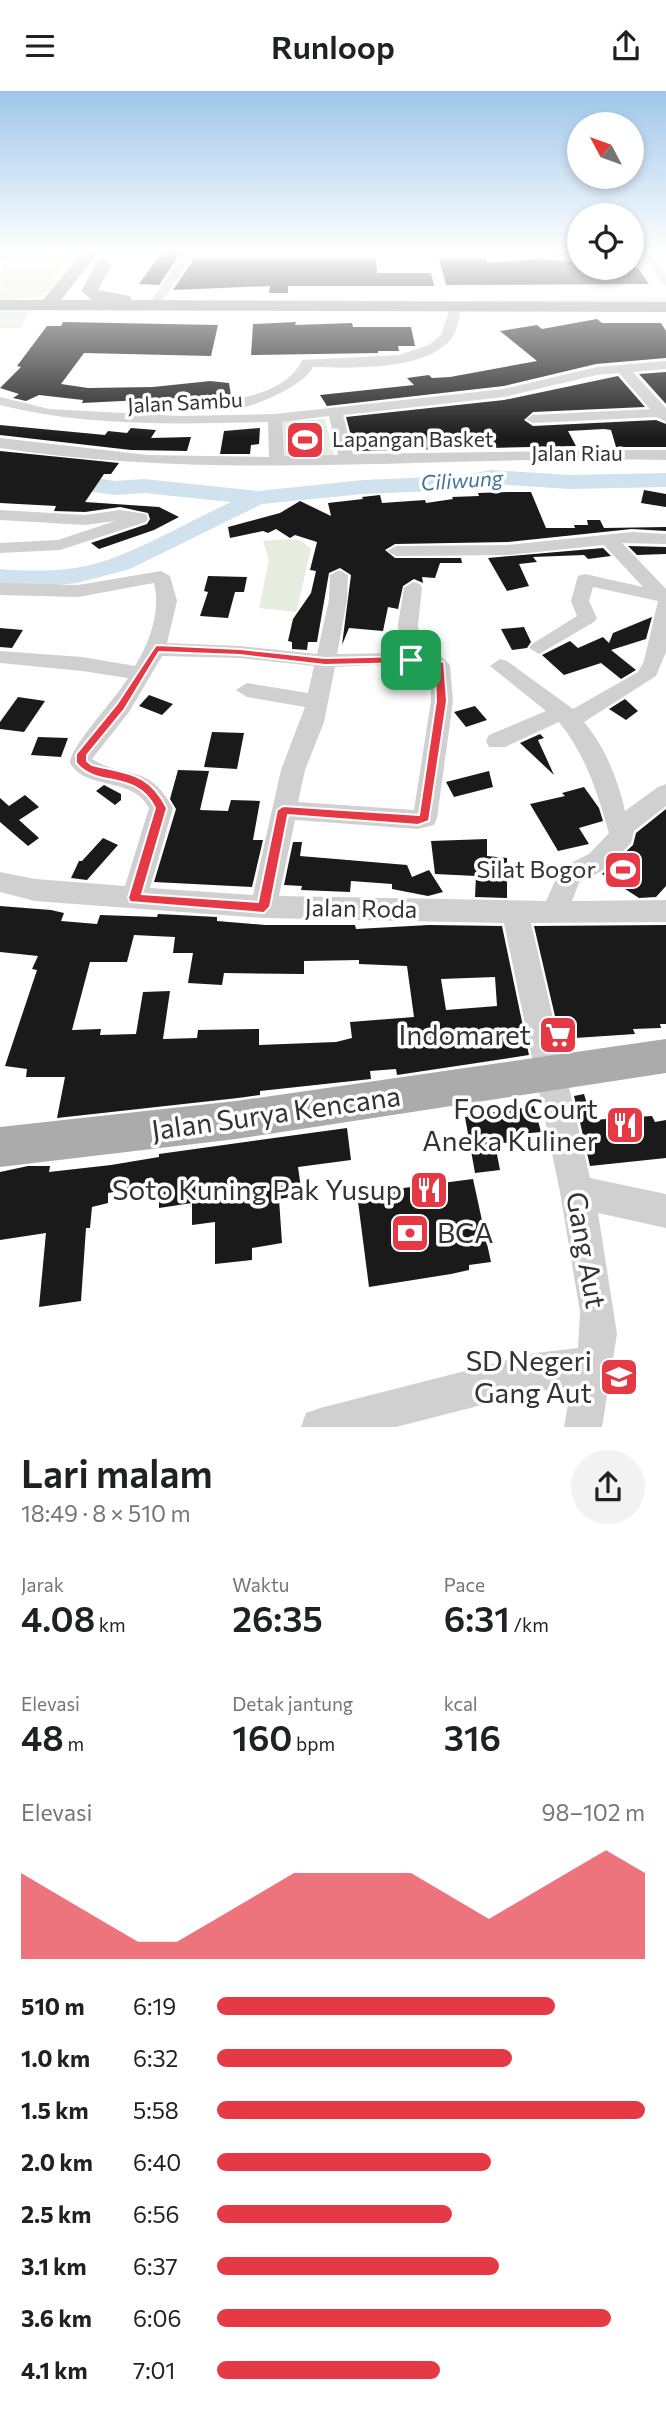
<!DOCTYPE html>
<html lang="id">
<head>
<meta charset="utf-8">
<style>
  :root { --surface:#fff; --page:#f2f2f2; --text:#202124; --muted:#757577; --accent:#e63946 }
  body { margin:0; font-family:Commissioner,sans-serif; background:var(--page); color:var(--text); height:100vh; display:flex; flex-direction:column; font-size:26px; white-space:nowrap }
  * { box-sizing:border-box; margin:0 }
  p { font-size:23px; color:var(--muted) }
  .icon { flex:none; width:38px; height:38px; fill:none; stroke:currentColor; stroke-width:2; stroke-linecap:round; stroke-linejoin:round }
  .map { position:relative; height:1336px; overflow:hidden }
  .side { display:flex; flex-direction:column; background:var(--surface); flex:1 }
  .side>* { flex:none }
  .needle { width:46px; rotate:311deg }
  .tools { position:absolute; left:567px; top:21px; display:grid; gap:14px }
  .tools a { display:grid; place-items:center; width:77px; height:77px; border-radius:50%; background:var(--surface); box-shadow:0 4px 10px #0003; font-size:35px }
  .pin { position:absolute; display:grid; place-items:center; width:60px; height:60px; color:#fff; margin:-30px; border-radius:14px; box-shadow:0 4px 10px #0006 }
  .round { display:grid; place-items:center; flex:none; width:74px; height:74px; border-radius:37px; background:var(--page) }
  .overview { display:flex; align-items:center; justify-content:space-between; height:119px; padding:0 21px }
  h1 { font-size:38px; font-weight:600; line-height:52px }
  .stats { display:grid; grid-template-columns:repeat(3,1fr); gap:10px; height:119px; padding:7px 21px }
  .stats div { display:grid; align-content:center }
  .stats b { font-size:35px; font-weight:600 }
  .stats small { font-size:19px; font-weight:400 }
  .stats p { font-size:19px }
  .chart { height:196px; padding:14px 21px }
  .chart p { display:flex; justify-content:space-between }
  .chart svg { width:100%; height:126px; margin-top:7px; fill:var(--accent); opacity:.7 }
  ul { padding:0 21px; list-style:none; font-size:23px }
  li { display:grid; grid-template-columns:112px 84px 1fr; align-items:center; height:52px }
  li i { height:18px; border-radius:9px; background:var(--accent) }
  header { display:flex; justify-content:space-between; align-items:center; height:91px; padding:0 21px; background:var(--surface); font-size:32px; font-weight:600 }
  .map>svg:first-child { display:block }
  .green { fill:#e6ecdf }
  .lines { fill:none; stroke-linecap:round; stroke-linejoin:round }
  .river { fill:#cfe2ee; fill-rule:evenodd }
  .building { fill:#1a1a1a; fill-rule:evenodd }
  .minor { fill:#d0d0d0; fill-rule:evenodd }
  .major { fill:#ababab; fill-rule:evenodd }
  .highway { fill:#9a9a9a; fill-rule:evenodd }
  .route { fill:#e63946; stroke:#fff; stroke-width:2; fill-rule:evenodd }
  .labels { text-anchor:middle; stroke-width:7; stroke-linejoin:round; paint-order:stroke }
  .far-street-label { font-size:21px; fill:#333; stroke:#fff }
  .far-poi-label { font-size:21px; fill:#333; stroke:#fff; text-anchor:start }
  .far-water-label { font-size:21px; font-style:italic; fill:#3f7597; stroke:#fff }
  .poi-label { font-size:24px; fill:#333; stroke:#fff; text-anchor:end }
  .street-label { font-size:24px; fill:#333; stroke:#fff }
  .near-poi-label { font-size:28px; fill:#333; stroke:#fff; text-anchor:end }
  .near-street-label { font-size:28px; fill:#333; stroke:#fff }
</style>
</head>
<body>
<header><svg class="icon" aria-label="menu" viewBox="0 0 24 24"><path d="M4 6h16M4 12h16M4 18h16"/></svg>Runloop<svg class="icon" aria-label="share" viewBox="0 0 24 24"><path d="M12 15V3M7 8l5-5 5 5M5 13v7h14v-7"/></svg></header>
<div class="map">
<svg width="666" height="1336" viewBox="0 0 666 1336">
  <rect width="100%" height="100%" fill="#fff"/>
  <!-- green -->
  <g class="green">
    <polygon points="50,160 79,160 52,190 65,190 41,205 0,210 2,166 20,168"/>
    <polygon points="666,208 666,216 463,212 472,209"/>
    <polygon points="0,214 30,219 21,237 0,237"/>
    <polygon points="325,328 335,367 282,370 276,331"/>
    <polygon points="288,448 300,449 311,458 297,518 296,521 259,517 269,469 263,450"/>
  </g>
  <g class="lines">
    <!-- river -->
    <path class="river" d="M0 374 115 390 144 388 258 400 363 389 457 385 492 379 569 384 666 382V396L569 398 492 393 457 399 363 403 262 413 130 478 77 492 34 496 0 494V478C37 481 77 481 113 467 153 452 192 429 231 411L144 402 115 404 0 388Z"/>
  </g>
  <!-- building -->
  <g class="building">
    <polygon points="163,160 182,160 159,194 139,193"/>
    <polygon points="194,168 376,168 377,182 431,182 434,195 288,195 288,202 269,202 270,195 173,199"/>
    <polygon points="439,168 486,168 487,172 539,168 579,171 579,177 638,177 649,193 446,194"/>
    <polygon points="597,228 602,232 661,232 666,240 666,267 596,273 504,295 327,315 320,304 414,294 407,287 429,284 432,287 450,286 537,270 500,240 537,234 542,238"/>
    <polygon points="63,231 218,234 211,265 84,262 61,293 88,297 153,296 210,290 229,292 231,305 201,311 181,310 182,307 82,312 83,309 39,304 26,310 13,307 19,303 0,297 21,276 17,275 47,235 61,235"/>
    <polygon points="296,231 295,234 352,232 353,236 411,236 415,255 398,255 399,260 378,260 378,262 251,264 253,233"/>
    <polygon points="666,281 666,313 639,283"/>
    <polygon points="618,285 645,316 533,321 524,329 533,335 656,329 666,333 666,356 616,356 611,339 604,338 568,340 576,355 355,360 346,326 504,309"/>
    <polygon points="0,334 105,344 108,340 127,342 131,337 156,339 151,347 191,346 187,360 131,359 0,344"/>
    <polygon points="260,337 259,353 251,354 250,363 220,363 224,340"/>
    <polygon points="0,360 119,372 111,383 104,383 85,411 159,416 179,426 154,439 99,458 91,452 147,433 150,428 148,422 120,416 85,421 54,420 56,415 0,412"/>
    <polygon points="644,399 666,403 666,416 641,412"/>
    <polygon points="508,401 531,401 546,437 575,437 574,434 588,434 587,429 600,429 604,437 666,436 666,440 632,438 508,451 395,453 385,459 395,467 461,467 462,472 440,472 435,487 422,486 423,492 414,488 403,495 398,518 388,516 383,540 349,537 342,554 351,484 340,477 329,482 317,551 308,551 307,559 292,558 292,551 288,550 293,528 311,502 316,480 310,479 317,451 295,444 290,447 276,438 268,442 263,440 230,447 228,436 280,422 300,410 331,425 328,412 363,408 362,406 380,404 382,412 425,409 426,412 453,408 452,406 479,405 478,402"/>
    <polygon points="628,455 666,456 666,463 637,464"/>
    <polygon points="603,457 611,465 588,468 584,464 533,466 537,471 519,473 529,495 507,500 488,467"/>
    <polygon points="208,485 247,486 244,501 235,501 228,527 200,525 208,501 204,500"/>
    <polygon points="652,526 646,548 611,559 636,579 621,588 601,572 564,584 542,564 570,550 578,557 603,546 609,552 613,542"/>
    <polygon points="524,536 531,551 527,557 512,559 501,538"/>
    <polygon points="0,537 23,539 12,557 0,556"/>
    <polygon points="149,604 173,613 162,624 139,615"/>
    <polygon points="18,606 45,610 24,641 0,638 0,631"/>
    <polygon points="625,608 638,620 626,629 609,618"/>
    <polygon points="475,615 487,629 466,636 454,621"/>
    <polygon points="212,641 244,642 237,678 204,676"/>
    <polygon points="540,643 544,647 538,649 554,684 520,652"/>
    <polygon points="38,646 68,647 61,666 31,664"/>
    <polygon points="178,679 209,680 200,719 228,720 231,709 260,710 253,749 263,749 252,796 154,791 176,718 170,708"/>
    <polygon points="489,680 493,696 454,706 446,691"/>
    <polygon points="104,694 121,703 121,709 115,714 96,700"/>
    <polygon points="584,696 599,717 603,730 579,737 589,753 558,760 530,713 565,705 562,702"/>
    <polygon points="25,704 39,716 19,729 39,747 28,755 0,731 0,707 9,715"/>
    <polygon points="666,718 666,795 656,806 639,807 602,783 633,754 636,742"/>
    <polygon points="103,747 118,754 87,789 71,787 79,770 82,770"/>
    <polygon points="487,748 487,765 507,767 507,807 475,806 476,785 435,783 431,750"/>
    <polygon points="293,751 302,751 300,765 407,774 412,786 429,779 443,801 428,805 392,798 392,793 351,790 350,801 301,799 302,795 284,794"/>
    <path d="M0 815 51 819 64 822 61 830 97 833 100 824 157 826 158 823 217 826V830L265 834H355L356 838 429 834 502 835 529 964 397 984 396 978 370 980 371 988 260 1000V1004L238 1007 57 1027 65 986H26L27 978 5 975 37 879 32 878 38 865 0 861ZM134 844 175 846 173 862H193L188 892 222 894 224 882 304 883V870L359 869V873L407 875 414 926 350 931 352 947 336 951 259 954V938L198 939 197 947 163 948 170 900 143 901 136 943 100 944 101 938 72 939 90 871H127ZM495 886 497 915 446 919 441 888Z"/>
    <polygon points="666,834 666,933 660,933 661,937 633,938 635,943 575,947 576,951 561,951 534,835"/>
    <polygon points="584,1003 592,1029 652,1025 655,1031 666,1029 666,1067 590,1075 574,1005"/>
    <polygon points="534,1015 541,1041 510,1044 512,1051 495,1053 500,1079 475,1082 465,1026"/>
    <polygon points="347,1037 351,1069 298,1076 302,1104 279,1108 282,1152 252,1157 252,1169 215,1173 215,1131 192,1134 192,1112 159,1117 159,1093 108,1102 108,1112 92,1116 90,1137 86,1137 81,1210 39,1216 46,1142 0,1149 0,1081 28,1075 50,1075 49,1081 111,1074 159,1066 159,1063"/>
    <polygon points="473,1088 491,1171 469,1174 469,1179 451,1183 369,1196 357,1103"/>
  </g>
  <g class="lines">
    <!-- minor -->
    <g class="minor">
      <polygon points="59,160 85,160 31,171 0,169 0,163 31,165"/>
      <polygon points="185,160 579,160 579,165 193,165 161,212 153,212 151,210"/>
      <polygon points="641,160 651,160 666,183 666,194 662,193"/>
      <path d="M451 214 461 216C459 227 458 239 451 248 425 280 351 277 313 276 301 300 220 333 200 315 207 309 217 310 226 309 254 306 290 296 302 269L399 264 429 254 441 244Z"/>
      <path d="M666 270V278L633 281 666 317V331L657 326 533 332 526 328 533 324 650 318 619 282 597 284 504 306 343 324 353 363 632 359H666V369C443 364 222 391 0 357V347L148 364 269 366 268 331C178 333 87 336 0 314V306L49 318 179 325 275 323 504 298 597 276ZM329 325 338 364 284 365 282 331Z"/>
      <polygon points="0,419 85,424 120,419 146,423 148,427 146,431 60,459 0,462 0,452 58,449 115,430 85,434 0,429"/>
      <path d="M632 441 666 443V453L622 452 666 498V561L656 585 584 631C605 656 618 688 625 720L658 696 666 693V715L634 740 631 752 607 777 579 792 572 810 666 809V831L531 832 590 1087 666 1103V1137L598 1122 617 1243 602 1336H564L571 1296 536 1300 396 1336H301L306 1322 320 1317 536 1262 578 1257 580 1221 560 1101 504 832 264 827 35 810 0 801V781L35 788 125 795 149 717C133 685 86 700 70 672 70 656 116 607 128 587L82 580 0 572V560L82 566 135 575C150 551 161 520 154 492L78 506 0 504V492L78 494 161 480 170 485 177 510 167 552 240 555 317 563 329 509 330 484 339 479 348 484 347 509 337 563 400 562 398 534 404 497 413 491 420 493 422 497 418 534 421 563 441 565 450 574 453 610 437 727 434 734 418 738 295 729 279 805 546 810 561 777 589 763 609 742C597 700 586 665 559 631L505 656H489L486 650 489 644 546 620 490 575 500 568 507 570 573 618 638 581 644 570 658 510 593 496 589 510 597 527 594 531 539 563 529 557 532 553 577 525 571 510 578 485 585 483 643 496 604 454 508 464 396 465 387 460 396 455 508 454ZM162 565 240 567 314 575 308 602 247 592 236 599 247 606 305 616 281 679 253 804 150 797 173 717C148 671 128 690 92 668L129 621ZM372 574 430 577 431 610 414 719 298 711 305 679 324 631 335 576Z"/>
    </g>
    <!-- major -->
    <polygon class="major" points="666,948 666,982 236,1048 0,1076 0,1036 236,1010"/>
    <!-- highway -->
    <polygon class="highway" points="84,160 99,160 61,209 92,209 81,200 98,170 104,168 112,173 98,199 130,205 132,209 666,211 666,221 0,219 0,209 43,209"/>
  </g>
  <!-- sky -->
  <linearGradient id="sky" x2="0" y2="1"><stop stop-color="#9ec6ea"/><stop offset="0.46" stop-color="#fff"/><stop offset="1" stop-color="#fff" stop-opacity="0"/></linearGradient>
  <rect width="666" height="347" fill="url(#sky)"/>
  <!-- route -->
  <path class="route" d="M156 554 240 558 325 567 411 565 444 571 447 610 429 730 418 734 288 724 270 816 264 822 130 811 128 807 155 717C136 678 97 698 76 672V663L117 613ZM159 561 240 564 325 574 411 572 435 576 436 610 419 724 283 715 277 719 258 811 142 803 167 717C149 681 128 683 92 674L87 670V664L124 619Z"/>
  <!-- icons -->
  <defs>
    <symbol id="stadium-square" viewBox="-11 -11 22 22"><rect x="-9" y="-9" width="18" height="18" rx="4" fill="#e63946" stroke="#fff"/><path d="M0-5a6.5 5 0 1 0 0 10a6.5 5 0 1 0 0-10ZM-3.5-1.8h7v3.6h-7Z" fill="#fff"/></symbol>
    <symbol id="supermarket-square" viewBox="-11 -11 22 22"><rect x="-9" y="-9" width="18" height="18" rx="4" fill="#e63946" stroke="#fff"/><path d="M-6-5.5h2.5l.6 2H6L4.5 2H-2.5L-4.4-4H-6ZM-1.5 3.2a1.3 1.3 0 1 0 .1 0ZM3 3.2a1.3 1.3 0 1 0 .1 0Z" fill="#fff"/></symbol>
    <symbol id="restaurant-square" viewBox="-11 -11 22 22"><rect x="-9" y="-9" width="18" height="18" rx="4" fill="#e63946" stroke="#fff"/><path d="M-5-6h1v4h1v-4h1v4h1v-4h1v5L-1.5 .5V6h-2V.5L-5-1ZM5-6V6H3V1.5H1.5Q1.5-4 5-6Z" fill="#fff"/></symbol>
    <symbol id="bank-square" viewBox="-11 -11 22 22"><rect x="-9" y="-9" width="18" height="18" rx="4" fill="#e63946" stroke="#fff"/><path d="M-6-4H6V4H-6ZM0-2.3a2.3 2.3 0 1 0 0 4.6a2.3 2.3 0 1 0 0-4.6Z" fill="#fff"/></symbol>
    <symbol id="school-square" viewBox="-11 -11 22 22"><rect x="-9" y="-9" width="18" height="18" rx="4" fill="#e63946" stroke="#fff"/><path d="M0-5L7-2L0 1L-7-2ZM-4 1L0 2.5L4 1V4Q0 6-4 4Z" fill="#fff"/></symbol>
  </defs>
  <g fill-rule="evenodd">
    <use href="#stadium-square" x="283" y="327" width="44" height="44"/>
    <use href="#stadium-square" x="601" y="757" width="44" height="44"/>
    <use href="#supermarket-square" x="536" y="922" width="44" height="44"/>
    <use href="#restaurant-square" x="603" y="1012" width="44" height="44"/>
    <use href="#restaurant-square" x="407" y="1077" width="44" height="44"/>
    <use href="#bank-square" x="388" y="1120" width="44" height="44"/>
    <use href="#school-square" x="597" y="1264" width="44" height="44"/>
  </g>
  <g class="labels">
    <!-- far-street labels -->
    <g class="far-street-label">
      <text transform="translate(185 312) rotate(-3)" y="7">Jalan Sambu</text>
      <text x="577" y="370">Jalan Riau</text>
    </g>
    <!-- far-poi labels -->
    <g class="far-poi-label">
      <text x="332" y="356">Lapangan Basket</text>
    </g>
    <!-- far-water labels -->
    <g class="far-water-label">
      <text transform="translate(462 390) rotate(-4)" y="7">Ciliwung</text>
    </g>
    <!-- poi labels -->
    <g class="poi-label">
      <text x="596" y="787">Silat Bogor</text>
    </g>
    <!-- street labels -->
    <g class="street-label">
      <text transform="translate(361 818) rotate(1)" y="8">Jalan Roda</text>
    </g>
    <!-- near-poi labels -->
    <g class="near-poi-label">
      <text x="531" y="954">Indomaret</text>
      <text x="598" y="1028">Food Court<tspan x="598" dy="32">Aneka Kuliner</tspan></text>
      <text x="402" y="1109">Soto Kuning Pak Yusup</text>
      <text x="437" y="1152" text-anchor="start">BCA</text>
      <text x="592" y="1280">SD Negeri<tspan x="592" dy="32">Gang Aut</tspan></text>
    </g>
    <!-- near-street labels -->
    <g class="near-street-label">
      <text transform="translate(276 1022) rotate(-8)" y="10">Jalan Surya Kencana</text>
      <text transform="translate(586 1159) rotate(80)" y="10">Gang Aut</text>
    </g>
  </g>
</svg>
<div class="tools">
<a><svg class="needle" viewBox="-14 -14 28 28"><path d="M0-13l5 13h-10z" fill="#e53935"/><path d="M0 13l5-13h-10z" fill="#757577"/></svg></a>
<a><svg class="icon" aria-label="locate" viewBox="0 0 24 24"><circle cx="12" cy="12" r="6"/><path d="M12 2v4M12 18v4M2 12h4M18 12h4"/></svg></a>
</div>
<div class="pin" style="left:411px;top:569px;background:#1e9e55"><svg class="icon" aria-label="arrive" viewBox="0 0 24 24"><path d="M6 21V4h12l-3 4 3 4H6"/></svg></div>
</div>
<section class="side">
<div class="overview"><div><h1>Lari malam</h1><p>18:49 · 8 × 510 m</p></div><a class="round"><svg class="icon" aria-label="share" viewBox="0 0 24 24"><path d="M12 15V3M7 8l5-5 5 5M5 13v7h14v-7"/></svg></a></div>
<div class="stats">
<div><p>Jarak</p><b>4.08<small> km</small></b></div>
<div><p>Waktu</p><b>26:35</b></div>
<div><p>Pace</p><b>6:31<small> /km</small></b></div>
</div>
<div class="stats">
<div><p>Elevasi</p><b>48<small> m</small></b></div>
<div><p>Detak jantung</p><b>160<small> bpm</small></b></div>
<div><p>kcal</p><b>316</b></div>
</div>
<div class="chart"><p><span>Elevasi</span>98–102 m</p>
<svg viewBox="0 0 160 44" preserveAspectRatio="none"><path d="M0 44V14L10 22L20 30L30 38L40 38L50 30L60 22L70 14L80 14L90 14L100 14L110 22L120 30L130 22L140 14L150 6L160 14V44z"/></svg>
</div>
<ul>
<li><b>510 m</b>6:19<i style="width:79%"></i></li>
<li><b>1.0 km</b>6:32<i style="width:69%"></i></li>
<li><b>1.5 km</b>5:58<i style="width:100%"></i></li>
<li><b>2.0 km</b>6:40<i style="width:64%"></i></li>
<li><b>2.5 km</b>6:56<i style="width:55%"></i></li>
<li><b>3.1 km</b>6:37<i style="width:66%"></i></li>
<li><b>3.6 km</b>6:06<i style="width:92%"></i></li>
<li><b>4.1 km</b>7:01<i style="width:52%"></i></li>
</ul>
</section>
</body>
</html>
